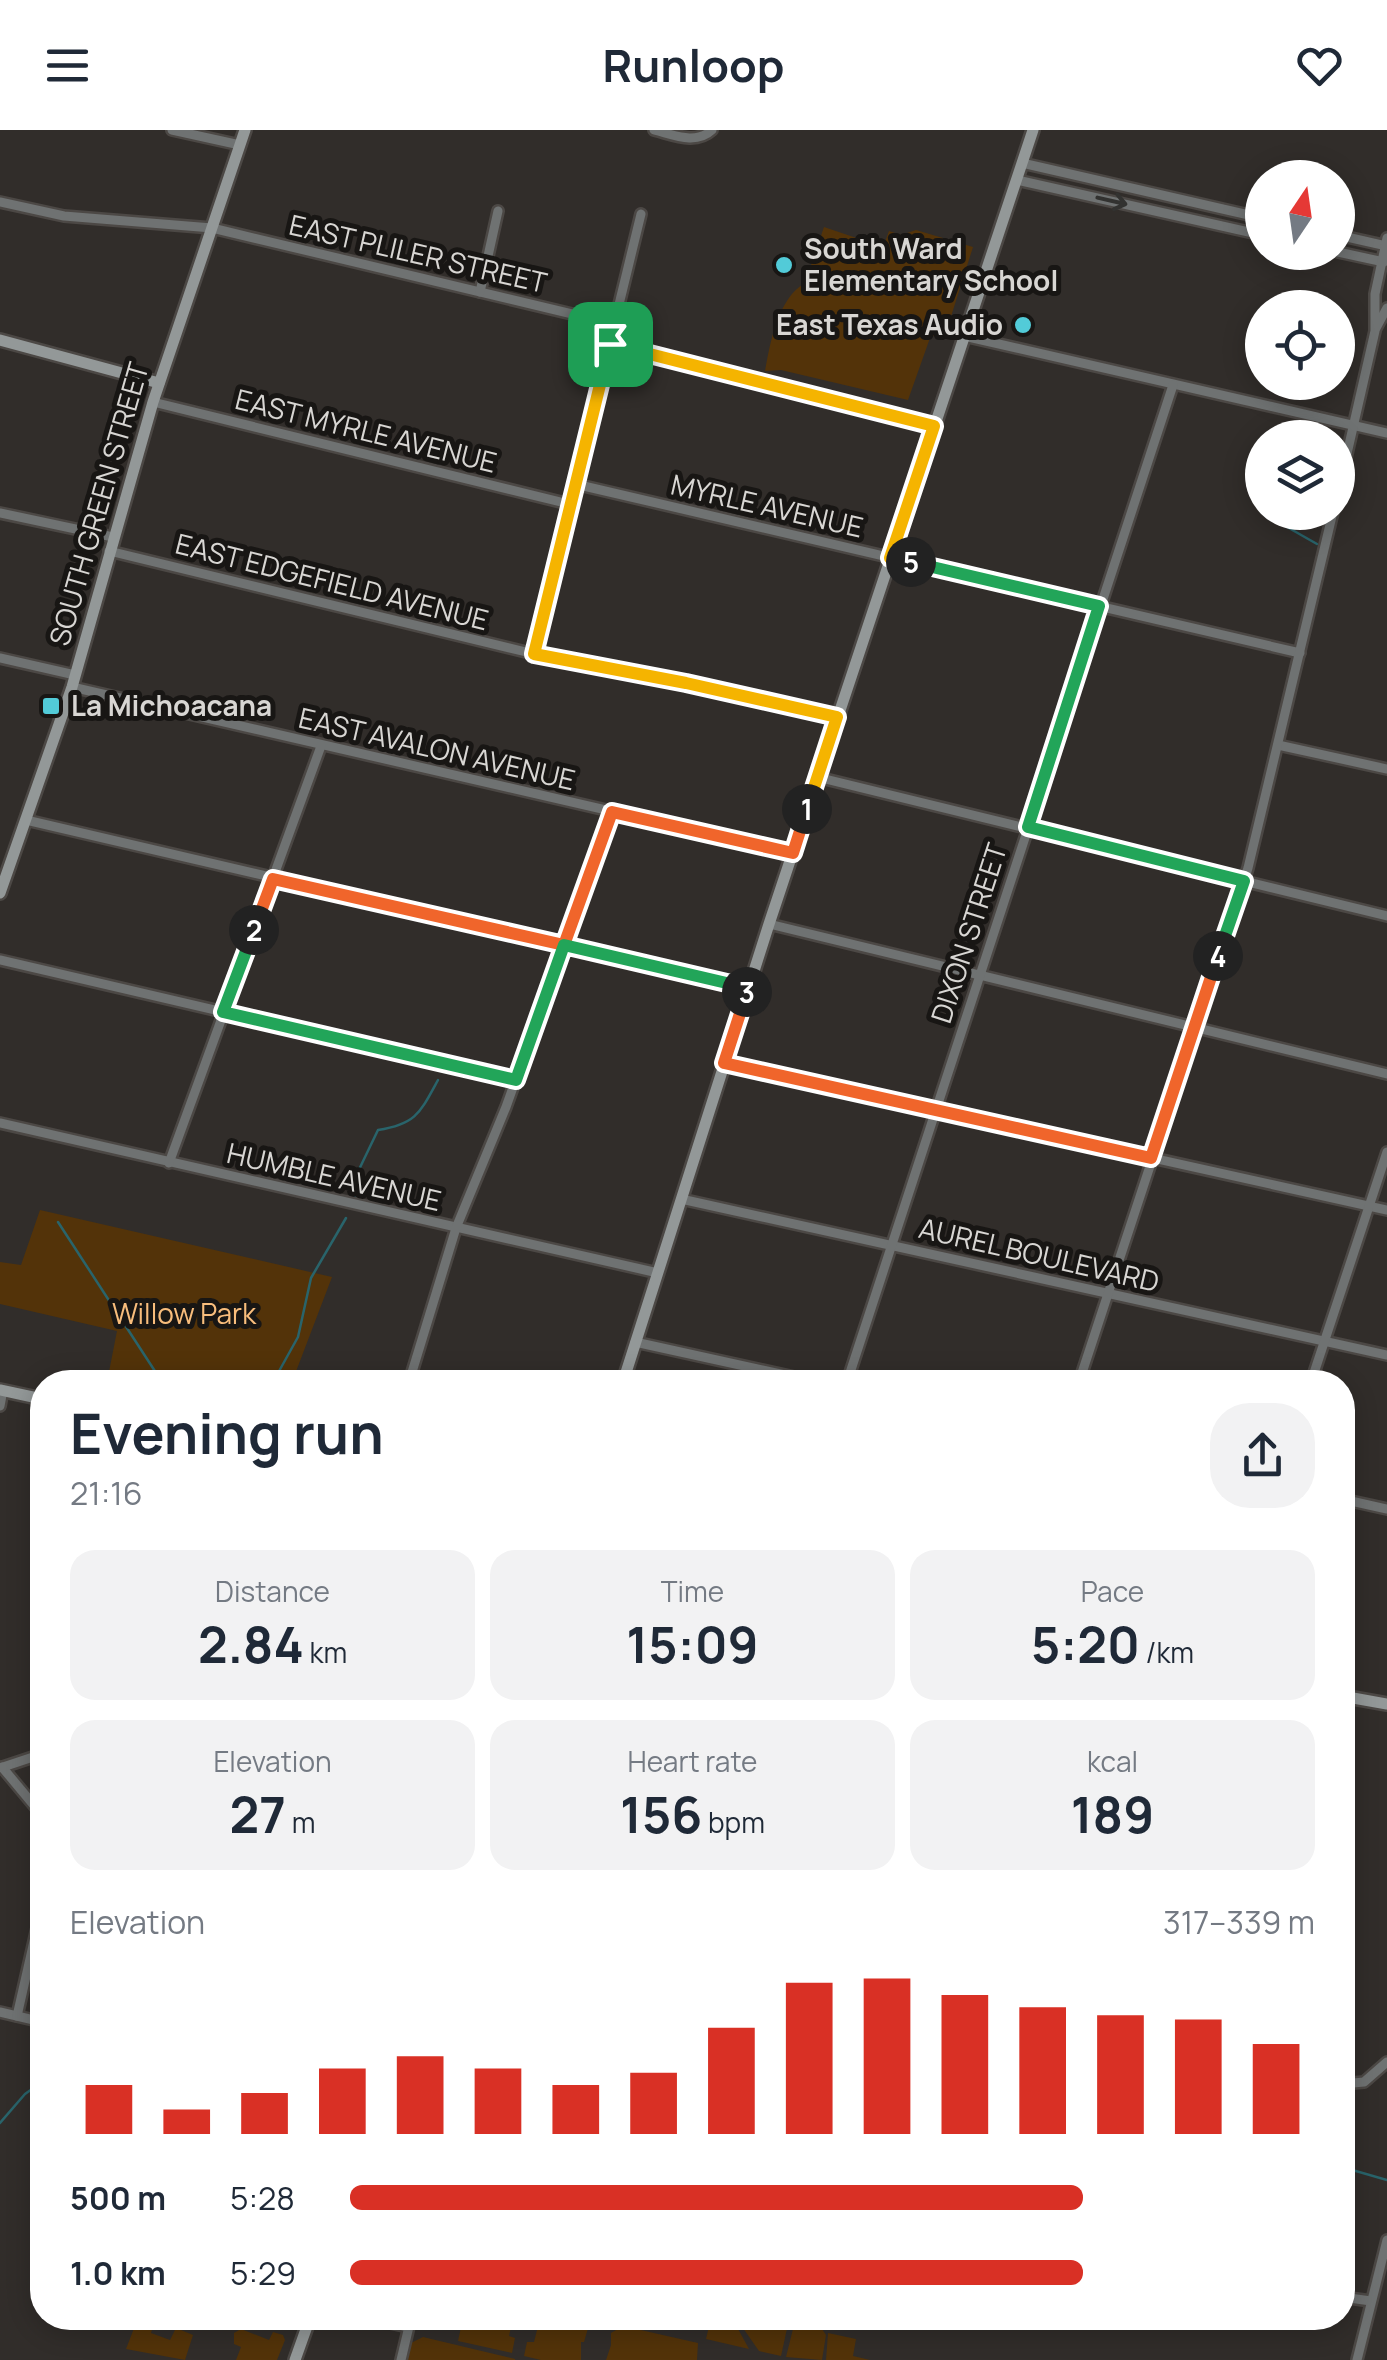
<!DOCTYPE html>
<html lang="en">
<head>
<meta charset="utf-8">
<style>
  :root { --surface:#fff; --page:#f2f2f3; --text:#1f2937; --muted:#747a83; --accent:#d93025 }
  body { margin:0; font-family:Manrope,sans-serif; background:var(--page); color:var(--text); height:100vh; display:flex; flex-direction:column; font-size:38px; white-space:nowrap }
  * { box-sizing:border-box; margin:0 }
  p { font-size:32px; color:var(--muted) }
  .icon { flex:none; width:55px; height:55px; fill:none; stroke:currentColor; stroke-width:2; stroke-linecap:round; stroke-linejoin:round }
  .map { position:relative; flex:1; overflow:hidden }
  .side { position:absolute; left:30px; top:1240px; width:1325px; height:960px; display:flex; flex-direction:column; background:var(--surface); border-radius:40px; box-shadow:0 5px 25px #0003 }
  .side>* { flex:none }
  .needle { width:65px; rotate:13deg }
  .tools { position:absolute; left:1245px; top:30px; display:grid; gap:20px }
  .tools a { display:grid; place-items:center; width:110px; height:110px; border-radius:50%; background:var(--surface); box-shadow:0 5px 25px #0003; font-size:50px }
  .pin { position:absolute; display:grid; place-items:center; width:85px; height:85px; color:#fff; margin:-42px; border-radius:20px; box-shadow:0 5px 15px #0006 }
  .km { position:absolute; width:50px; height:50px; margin:-25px; border-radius:50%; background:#222; color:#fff; font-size:28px; line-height:50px; text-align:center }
  .round { display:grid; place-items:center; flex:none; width:105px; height:105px; border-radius:40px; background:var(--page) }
  .summary { display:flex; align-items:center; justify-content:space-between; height:170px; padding:0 40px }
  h1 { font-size:55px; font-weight:700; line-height:75px }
  .stats { display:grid; grid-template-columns:repeat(3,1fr); gap:15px; height:170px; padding:10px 40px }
  .stats div { display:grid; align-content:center; border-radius:25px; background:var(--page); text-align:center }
  .stats b { font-size:50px; font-weight:700 }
  .stats small { font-size:28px; font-weight:400 }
  .stats p { font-size:28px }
  .chart { height:280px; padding:20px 40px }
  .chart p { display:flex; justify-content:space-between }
  .chart svg { width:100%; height:180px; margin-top:10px; stroke:var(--accent); stroke-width:6 }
  ul { padding:0 40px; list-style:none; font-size:32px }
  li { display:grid; grid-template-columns:160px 120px 1fr; align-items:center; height:75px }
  li i { height:25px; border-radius:12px; background:var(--accent) }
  header { display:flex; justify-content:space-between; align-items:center; height:130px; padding:0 40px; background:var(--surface); font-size:45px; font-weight:700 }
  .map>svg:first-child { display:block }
  .green { fill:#533309 }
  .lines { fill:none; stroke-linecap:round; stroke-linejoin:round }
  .stream { stroke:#29646b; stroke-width:2.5 }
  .street-casing { stroke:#4c4845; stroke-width:14 }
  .secondary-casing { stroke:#4c4845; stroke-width:16 }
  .street { stroke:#6f7272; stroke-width:9 }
  .secondary { stroke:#939898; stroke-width:11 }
  .oneway { stroke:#323230 }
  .split-1-casing { stroke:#fff; stroke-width:20 }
  .split-2-casing { stroke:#fff; stroke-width:20 }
  .split-3-casing { stroke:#fff; stroke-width:20 }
  .split-4-casing { stroke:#fff; stroke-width:20 }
  .split-5-casing { stroke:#fff; stroke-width:20 }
  .split-6-casing { stroke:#fff; stroke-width:20 }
  .split-1 { stroke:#f5b400; stroke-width:12 }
  .split-2 { stroke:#f0652b; stroke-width:12 }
  .split-3 { stroke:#22a559; stroke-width:12 }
  .split-4 { stroke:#f0652b; stroke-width:12 }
  .split-5 { stroke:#22a559; stroke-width:12 }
  .split-6 { stroke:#f5b400; stroke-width:12 }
  .poi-dot { fill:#52cbd8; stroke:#181614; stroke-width:4 }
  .labels { text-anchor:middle; stroke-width:10; stroke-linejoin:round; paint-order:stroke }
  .poi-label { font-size:28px; font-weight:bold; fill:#d8d6d3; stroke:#181614; text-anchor:start }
  .street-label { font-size:28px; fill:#d8d6d3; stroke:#181614 }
  .park-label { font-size:28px; fill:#f8bd7c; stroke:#181614 }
</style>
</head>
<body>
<header><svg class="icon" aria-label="menu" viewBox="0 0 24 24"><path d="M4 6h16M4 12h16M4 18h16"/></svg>Runloop<svg class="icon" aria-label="heart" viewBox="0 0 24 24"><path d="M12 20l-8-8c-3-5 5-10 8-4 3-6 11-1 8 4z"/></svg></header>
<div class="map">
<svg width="1387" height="2230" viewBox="0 0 1387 2230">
  <rect width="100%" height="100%" fill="#312d2a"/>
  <!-- green -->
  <g class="green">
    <path d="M824 97 883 117 889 101 901 105 916 100 973 117 948 196 930 208 908 270 781 240 765 241C770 213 778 168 805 153Z"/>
    <polygon points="40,1080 332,1147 292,1252 107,1252 117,1201 0,1174 0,1132 21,1135"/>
    <polygon points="138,2188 148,2188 147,2192 154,2193 151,2203 170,2210 176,2198 193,2205 185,2230 126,2219"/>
    <polygon points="463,2188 513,2188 509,2206 515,2208 512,2223 458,2211"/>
    <polygon points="533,2188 591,2188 584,2212 581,2212 581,2230 541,2230 524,2226 527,2212 534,2212 539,2192"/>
    <polygon points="711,2188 732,2188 749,2219 706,2209"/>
    <polygon points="736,2188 760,2188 788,2194 781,2226 759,2221"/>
    <polygon points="806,2190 818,2193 826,2205 822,2230 786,2227 793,2199"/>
    <polygon points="623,2196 698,2213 697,2230 606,2230 611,2215 611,2203"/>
    <polygon points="241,2199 269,2210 273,2202 283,2205 285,2210 277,2230 236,2230 241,2217 234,2214 234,2203"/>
    <polygon points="828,2203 856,2209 853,2226 870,2230 826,2230"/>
    <polygon points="423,2207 515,2229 515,2230 407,2230 411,2213"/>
  </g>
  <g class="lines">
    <!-- stream -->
    <g class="stream">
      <polyline points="1261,366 1262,367"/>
      <polyline points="1273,382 1280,393 1317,414"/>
      <path d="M355 1066 353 1052 378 1000C416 994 420 983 438 950"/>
      <polyline points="58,1092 162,1252"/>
      <polyline points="273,1252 298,1207 311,1148 346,1088"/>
      <polyline points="0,1993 25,1964 42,1952"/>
      <polyline points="1342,2037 1387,2050"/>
    </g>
    <defs>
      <g id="street">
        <polyline points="172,0 240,15"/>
        <path d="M654 0C674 5 696 15 712 0"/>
        <polyline points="1022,33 1262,88"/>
        <polyline points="1017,50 1262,105"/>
        <polyline points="0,72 64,86 212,98 614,194"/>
        <polyline points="1338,105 1387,116"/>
        <polyline points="1338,122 1384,132"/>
        <polyline points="480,162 498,81"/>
        <polyline points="1376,198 1387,178"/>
        <polyline points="964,206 1387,303"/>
        <polyline points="610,215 935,296"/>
        <polyline points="153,272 569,374"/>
        <polyline points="575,354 1300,523"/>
        <polyline points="1338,363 1375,201 1375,164 1387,108"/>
        <polyline points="0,383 113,407"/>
        <polyline points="109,421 526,522 686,553 837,587"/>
        <polyline points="534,524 641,84"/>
        <polyline points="0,528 75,545"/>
        <polyline points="72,557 793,723"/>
        <polyline points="1278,615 1387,639"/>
        <polyline points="817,647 1387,786"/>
        <polyline points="26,690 748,858"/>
        <polyline points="769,794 1387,944"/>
        <polyline points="0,830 516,950"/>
        <polyline points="724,933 1387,1080"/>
        <polyline points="0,993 658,1143"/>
        <polyline points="169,1033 321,616"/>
        <polyline points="681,1069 1387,1225"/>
        <polyline points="635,1212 817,1252"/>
        <polyline points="409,1252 456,1098 506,977 612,682"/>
        <polyline points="847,1252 1173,255"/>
        <polyline points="1079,1252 1248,738 1333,382"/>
        <polyline points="1311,1252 1387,1022"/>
        <polyline points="0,1276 3,1260"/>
        <polyline points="1342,1369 1387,1379"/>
        <polyline points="2,1637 42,1685"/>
        <polyline points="3,1637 42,1624"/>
        <polyline points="0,1882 42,1892"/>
        <polyline points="17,1886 42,1776"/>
        <polyline points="1342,1954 1364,1952 1387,1932"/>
        <polyline points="1342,2167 1371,2171"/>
        <polyline points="368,2188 408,2197"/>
        <polyline points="401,2230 411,2188"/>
        <polyline points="1357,2230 1387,2110"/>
      </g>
      <g id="secondary">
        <polyline points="0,210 159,253"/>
        <polyline points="0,763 72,557 153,272 245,0"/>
        <polyline points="623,1252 769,794 1033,0"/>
        <polyline points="0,1260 42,1269"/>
        <polyline points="1342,1566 1387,1574"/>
        <polyline points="295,2230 310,2188"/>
      </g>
    </defs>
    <!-- street casing -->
    <use href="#street" class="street-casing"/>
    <!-- secondary casing -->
    <use href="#secondary" class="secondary-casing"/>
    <!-- street -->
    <use href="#street" class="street"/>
    <!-- secondary -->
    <use href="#secondary" class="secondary"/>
  </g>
  <!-- one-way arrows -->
  <defs><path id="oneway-shaft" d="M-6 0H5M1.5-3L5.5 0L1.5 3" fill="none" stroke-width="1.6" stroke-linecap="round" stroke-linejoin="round" transform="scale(2.5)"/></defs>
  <use class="oneway" href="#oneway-shaft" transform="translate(1112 71) rotate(13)"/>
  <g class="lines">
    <defs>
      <polyline id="split-1" points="610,214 534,524 686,553 837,587 807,679"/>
      <polyline id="split-2" points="254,800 273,749 564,815 612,682 793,723 807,679"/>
      <polyline id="split-3" points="254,800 223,882 516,950 564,815 748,858 747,862"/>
      <polyline id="split-4" points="747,862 724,933 1151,1028 1218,826"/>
      <polyline id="split-5" points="911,432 1099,476 1028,697 1244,751 1218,826"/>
      <polyline id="split-6" points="610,214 934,296 890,428 911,432"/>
    </defs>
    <!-- split-1 casing -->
    <use href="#split-1" class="split-1-casing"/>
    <!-- split-2 casing -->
    <use href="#split-2" class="split-2-casing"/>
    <!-- split-3 casing -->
    <use href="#split-3" class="split-3-casing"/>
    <!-- split-4 casing -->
    <use href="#split-4" class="split-4-casing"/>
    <!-- split-5 casing -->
    <use href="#split-5" class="split-5-casing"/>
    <!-- split-6 casing -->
    <use href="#split-6" class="split-6-casing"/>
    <!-- split-1 -->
    <use href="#split-1" class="split-1"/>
    <!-- split-2 -->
    <use href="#split-2" class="split-2"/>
    <!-- split-3 -->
    <use href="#split-3" class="split-3"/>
    <!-- split-4 -->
    <use href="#split-4" class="split-4"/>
    <!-- split-5 -->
    <use href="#split-5" class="split-5"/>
    <!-- split-6 -->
    <use href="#split-6" class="split-6"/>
  </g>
  <!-- markers -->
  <g class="poi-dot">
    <circle cx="784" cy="135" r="10"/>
    <circle cx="1023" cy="195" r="10"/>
    <rect x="41" y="566" width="20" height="20" rx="5"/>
  </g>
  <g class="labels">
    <!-- poi labels -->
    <g class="poi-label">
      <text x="804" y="129">South Ward<tspan x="804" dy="32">Elementary School</tspan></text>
      <text x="1003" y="205" text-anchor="end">East Texas Audio</text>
      <text x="71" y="586">La Michoacana</text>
    </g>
    <!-- street labels -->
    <g class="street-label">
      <text transform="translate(418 124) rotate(13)" y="10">EAST PLILER STREET</text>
      <text transform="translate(366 301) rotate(14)" y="10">EAST MYRLE AVENUE</text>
      <text transform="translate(99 374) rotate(-74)" y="10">SOUTH GREEN STREET</text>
      <text transform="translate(767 376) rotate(13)" y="10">MYRLE AVENUE</text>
      <text transform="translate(332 452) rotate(14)" y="10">EAST EDGEFIELD AVENUE</text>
      <text transform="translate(437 619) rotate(13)" y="10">EAST AVALON AVENUE</text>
      <text transform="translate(969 803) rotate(-72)" y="10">DIXON STREET</text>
      <text transform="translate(334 1047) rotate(13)" y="10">HUMBLE AVENUE</text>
      <text transform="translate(1039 1125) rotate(13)" y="10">AUREL BOULEVARD</text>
    </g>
    <!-- park labels -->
    <g class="park-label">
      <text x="184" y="1194">Willow Park</text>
    </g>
  </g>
</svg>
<div class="tools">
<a><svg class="needle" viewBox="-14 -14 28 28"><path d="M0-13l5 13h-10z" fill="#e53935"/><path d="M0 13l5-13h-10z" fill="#747a83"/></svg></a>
<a><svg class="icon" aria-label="locate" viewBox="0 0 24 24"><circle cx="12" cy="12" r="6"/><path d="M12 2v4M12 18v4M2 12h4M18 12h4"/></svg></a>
<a><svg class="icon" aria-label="layers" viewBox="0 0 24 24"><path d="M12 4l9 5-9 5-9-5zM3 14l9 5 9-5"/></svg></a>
</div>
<div class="pin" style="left:610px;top:214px;background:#1e9e55"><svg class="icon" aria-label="arrive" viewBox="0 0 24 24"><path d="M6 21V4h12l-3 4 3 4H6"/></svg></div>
<b class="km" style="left:807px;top:679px">1</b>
<b class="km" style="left:254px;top:800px">2</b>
<b class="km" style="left:747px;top:862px">3</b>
<b class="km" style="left:1218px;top:826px">4</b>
<b class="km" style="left:911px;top:432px">5</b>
<section class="side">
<div class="summary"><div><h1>Evening run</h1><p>21:16</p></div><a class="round"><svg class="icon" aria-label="share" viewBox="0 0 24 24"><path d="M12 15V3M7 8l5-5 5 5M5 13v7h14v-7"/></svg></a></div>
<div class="stats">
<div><p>Distance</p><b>2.84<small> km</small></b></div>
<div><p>Time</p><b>15:09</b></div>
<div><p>Pace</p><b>5:20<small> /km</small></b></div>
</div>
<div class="stats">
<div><p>Elevation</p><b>27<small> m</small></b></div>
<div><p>Heart rate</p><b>156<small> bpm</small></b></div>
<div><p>kcal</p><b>189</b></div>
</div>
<div class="chart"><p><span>Elevation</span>317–339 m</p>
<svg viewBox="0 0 160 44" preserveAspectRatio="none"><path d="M5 44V32M15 44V38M25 44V34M35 44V28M45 44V25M55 44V28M65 44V32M75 44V29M85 44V18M95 44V7M105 44V6M115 44V10M125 44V13M135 44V15M145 44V16M155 44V22"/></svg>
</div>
<ul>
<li><b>500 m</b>5:28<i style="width:76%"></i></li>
<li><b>1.0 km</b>5:29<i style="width:76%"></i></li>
</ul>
</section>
</div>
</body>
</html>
